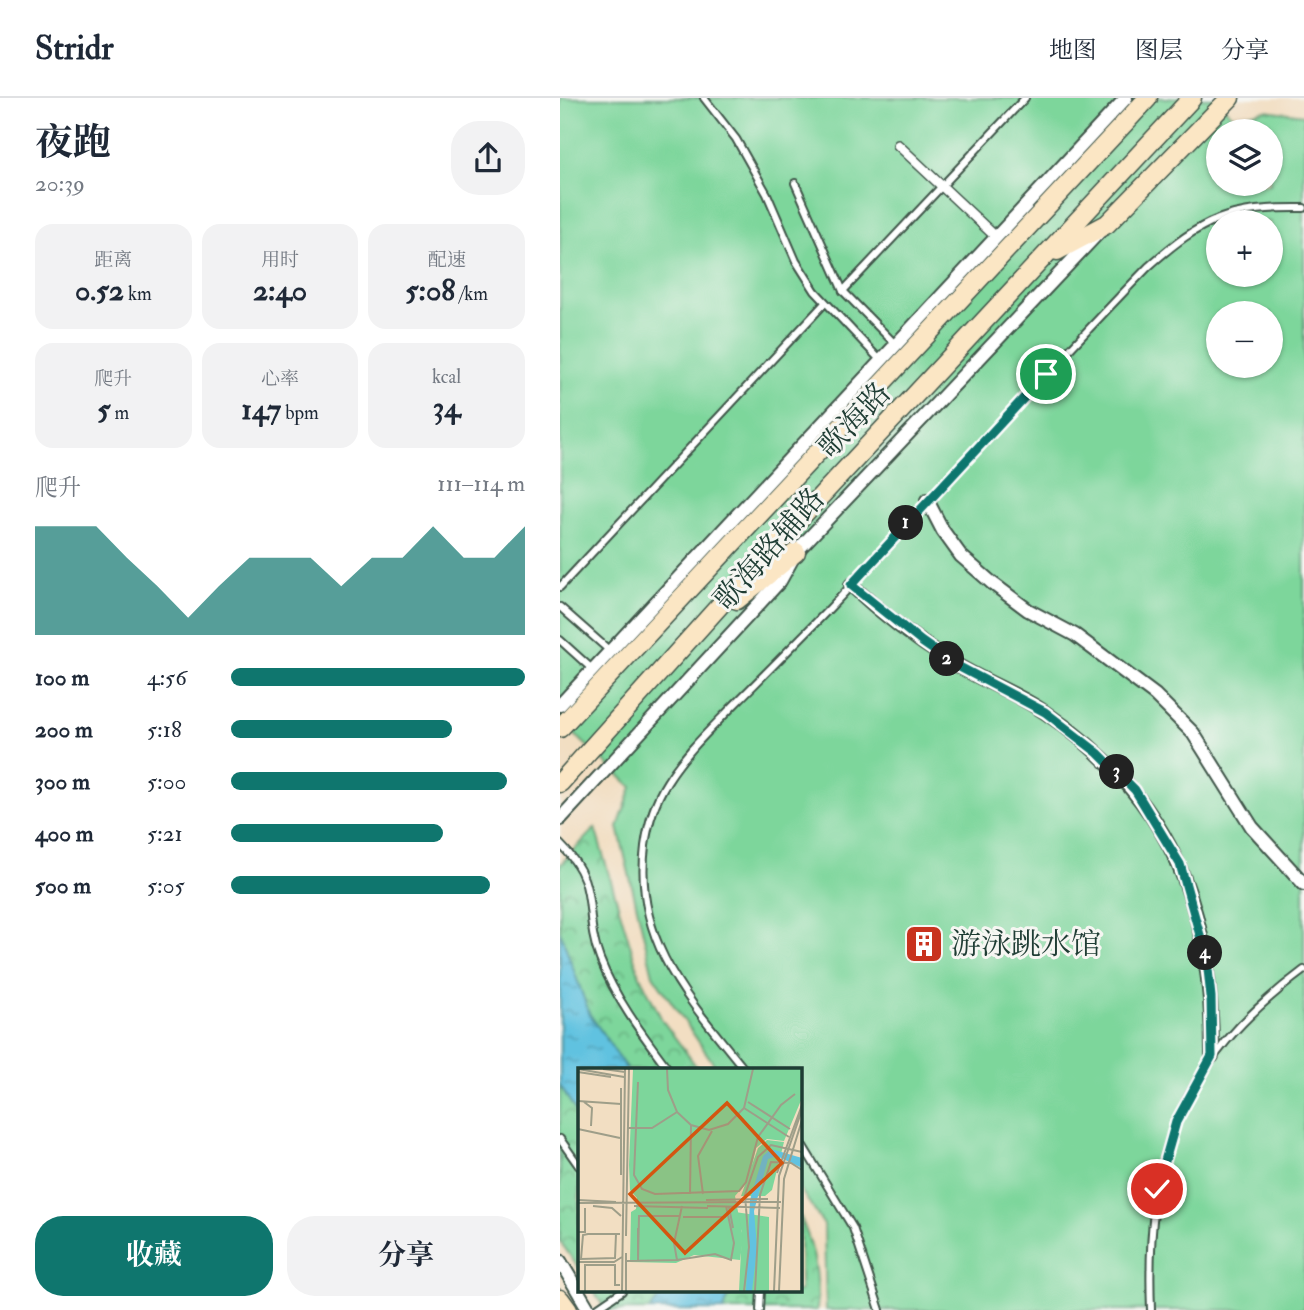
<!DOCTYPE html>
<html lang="zh">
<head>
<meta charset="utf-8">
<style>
  :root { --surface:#fff; --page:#f2f2f3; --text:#1f2937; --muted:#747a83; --line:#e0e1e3; --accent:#0f766e }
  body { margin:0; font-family:"IM FELL Double Pica","Noto Serif SC",serif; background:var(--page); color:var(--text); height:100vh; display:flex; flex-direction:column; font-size:26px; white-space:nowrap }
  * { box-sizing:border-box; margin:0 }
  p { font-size:23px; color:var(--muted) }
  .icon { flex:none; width:38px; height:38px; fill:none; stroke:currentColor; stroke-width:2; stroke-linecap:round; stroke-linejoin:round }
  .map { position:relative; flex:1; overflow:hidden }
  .panel { display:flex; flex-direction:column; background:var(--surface); width:560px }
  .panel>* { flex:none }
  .controls { position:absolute; left:646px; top:21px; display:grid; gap:14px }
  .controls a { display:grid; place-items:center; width:77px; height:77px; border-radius:50%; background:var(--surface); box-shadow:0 2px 5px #0004; font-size:35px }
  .pin { position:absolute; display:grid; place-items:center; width:60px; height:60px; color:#fff; margin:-30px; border:4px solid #fff; border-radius:50%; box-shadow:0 2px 7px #0007 }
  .km { position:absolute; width:35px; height:35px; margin:-18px; border-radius:50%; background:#222; color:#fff; font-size:19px; line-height:35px; text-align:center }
  .round { display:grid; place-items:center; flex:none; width:74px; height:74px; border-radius:28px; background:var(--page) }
  .head { display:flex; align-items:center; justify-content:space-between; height:119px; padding:0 35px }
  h1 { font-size:38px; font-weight:700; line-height:52px }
  .metrics { display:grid; grid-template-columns:repeat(3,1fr); gap:10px; height:119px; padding:7px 35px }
  .metrics div { display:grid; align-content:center; border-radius:18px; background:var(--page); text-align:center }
  .metrics b { font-size:30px; font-weight:700 }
  .metrics small { font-size:19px; font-weight:400 }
  .metrics p { font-size:19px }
  .chart { height:196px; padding:14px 35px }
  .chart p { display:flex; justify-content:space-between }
  .chart svg { width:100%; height:126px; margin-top:7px; fill:var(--accent); opacity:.7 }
  .cta { display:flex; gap:14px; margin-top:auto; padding:14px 35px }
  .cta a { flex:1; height:80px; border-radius:28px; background:var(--accent); color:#fff; font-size:28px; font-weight:700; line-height:80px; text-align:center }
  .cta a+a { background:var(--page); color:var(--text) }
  ul { padding:0 35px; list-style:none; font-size:23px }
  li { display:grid; grid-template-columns:112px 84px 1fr; align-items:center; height:52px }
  li i { height:18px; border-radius:9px; background:var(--accent) }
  header { display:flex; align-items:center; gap:42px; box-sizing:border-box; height:98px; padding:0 35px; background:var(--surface); border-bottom:2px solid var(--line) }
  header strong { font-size:33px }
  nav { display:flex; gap:38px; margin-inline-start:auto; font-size:24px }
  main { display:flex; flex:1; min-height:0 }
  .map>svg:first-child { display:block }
  .park { fill:url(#park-crowns); stroke:#4e8a68; stroke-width:2 }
  .garden { fill:#7dd69b; stroke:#4e8a68; stroke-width:2; fill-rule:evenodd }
  .water { fill:url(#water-ripples); stroke:#40808a; stroke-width:2 }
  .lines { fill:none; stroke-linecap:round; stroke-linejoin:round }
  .service-casing { stroke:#3f5549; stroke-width:10 }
  .pedestrian-casing { stroke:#3f5549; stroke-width:12 }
  .minor-casing { stroke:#3f5549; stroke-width:16 }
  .secondary-casing { stroke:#3f5549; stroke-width:21 }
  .service { stroke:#fff; stroke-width:6 }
  .pedestrian { stroke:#fff; stroke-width:9 }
  .minor { stroke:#fff; stroke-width:12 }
  .secondary { stroke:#fbe6c4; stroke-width:18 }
  .route-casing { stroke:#fff; stroke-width:14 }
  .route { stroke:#0f766e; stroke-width:9 }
  .labels { text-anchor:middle; stroke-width:6; stroke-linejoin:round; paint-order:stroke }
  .street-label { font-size:30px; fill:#1f3d34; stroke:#f6f6f2 }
  .poi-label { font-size:30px; fill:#1f3d34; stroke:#f6f6f2; text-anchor:start }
  .inset-road { fill:none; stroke:#9e9e89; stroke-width:2 }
  .view { fill:#d45610; fill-opacity:0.15; stroke:#d45610; stroke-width:3.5 }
  .inset-edge { fill:none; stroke:#1f3d34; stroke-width:3.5 }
</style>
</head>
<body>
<header>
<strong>Stridr</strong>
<nav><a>地图</a><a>图层</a><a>分享</a></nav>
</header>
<main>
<section class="panel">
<div class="head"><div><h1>夜跑</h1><p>20:39</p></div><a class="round"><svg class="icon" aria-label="share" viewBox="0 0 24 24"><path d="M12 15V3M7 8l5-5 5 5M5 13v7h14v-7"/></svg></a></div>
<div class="metrics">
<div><p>距离</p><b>0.52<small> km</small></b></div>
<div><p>用时</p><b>2:40</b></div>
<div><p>配速</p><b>5:08<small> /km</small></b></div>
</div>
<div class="metrics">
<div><p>爬升</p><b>5<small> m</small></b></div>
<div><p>心率</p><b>147<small> bpm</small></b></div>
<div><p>kcal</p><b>34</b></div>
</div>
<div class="chart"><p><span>爬升</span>111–114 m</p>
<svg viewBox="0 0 160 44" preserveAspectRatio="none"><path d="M0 44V6L10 6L20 6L30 17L40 27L50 38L60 27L70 17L80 17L90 17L100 27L110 17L120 17L130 6L140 17L150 17L160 6V44z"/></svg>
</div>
<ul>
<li><b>100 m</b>4:56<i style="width:100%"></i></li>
<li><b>200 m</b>5:18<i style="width:75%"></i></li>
<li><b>300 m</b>5:00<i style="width:94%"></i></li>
<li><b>400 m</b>5:21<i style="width:72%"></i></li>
<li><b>500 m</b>5:05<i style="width:88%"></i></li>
</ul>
<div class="cta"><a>收藏</a><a>分享</a></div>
</section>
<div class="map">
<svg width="744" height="1212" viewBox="0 0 744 1212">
  <defs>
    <pattern id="park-crowns" width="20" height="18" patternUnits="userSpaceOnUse" patternTransform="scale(1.75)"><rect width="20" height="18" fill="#7dd69b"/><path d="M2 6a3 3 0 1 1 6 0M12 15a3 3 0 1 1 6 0" fill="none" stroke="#66af7f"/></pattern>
    <pattern id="water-ripples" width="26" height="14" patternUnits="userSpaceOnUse" patternTransform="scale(1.75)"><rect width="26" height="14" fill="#61c2e0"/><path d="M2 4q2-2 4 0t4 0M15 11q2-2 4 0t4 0" fill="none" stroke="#4f9fb6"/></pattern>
  </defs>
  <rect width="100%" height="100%" fill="#f6f6f2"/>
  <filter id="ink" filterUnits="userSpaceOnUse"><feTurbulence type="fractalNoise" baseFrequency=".0143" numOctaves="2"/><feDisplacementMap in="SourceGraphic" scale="14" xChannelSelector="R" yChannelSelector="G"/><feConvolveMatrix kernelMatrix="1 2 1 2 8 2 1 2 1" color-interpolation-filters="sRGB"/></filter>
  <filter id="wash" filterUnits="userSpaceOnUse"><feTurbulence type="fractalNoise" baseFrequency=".00686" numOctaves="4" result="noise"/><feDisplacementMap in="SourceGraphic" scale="28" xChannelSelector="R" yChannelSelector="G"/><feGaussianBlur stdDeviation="1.57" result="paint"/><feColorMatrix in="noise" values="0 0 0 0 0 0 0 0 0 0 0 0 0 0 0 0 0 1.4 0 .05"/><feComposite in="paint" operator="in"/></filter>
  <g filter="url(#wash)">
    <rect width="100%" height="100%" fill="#f2dec2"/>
    <!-- park -->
    <g class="park">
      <polygon points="35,730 79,876 102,922 139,972 19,972 19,1171 0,1143 0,767"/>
      <path d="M240 1118C253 1147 260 1180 257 1212H45L34 1193H240Z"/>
    </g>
    <!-- garden -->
    <path class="garden" d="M0 0H654L675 20 705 12 744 17V1212H266L264 1127 240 1091V972H158L93 877 58 729 72 689 0 623ZM658 33H710V86H658ZM658 124H710V177H658ZM658 215H710V268H658Z"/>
    <!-- water -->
    <g class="water">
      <polygon points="0,833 29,915 67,972 19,972 19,1019 0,987"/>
      <polygon points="104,1193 170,1193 164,1212 90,1212"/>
    </g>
  </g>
  <g filter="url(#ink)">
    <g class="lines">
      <defs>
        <g id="service">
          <polyline points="144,0 176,41 207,96 236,163 255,193 321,263"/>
          <polyline points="235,85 283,193 336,247"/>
          <polyline points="283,193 465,0"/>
          <polyline points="0,489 265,205"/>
          <polyline points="0,509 50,553"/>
          <polyline points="0,542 32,571"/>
          <path d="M0 746C42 787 22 815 40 861 56 902 83 937 109 972"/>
          <path d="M185 972C130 903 73 844 85 748 88 726 95 703 107 684 125 655 150 632 173 608 206 575 238 543 270 510 377 397 480 280 588 169 643 120 670 109 744 110"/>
          <polyline points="0,1041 19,1068"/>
          <polyline points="240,1043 293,1130 320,1212"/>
          <polyline points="34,1212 62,1193"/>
          <polyline points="200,1212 201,1193"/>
          <path d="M591 1212C585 1058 619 965 744 872"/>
        </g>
        <polyline id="pedestrian" points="338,47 436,139"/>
        <g id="minor">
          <polyline points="367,402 383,433 401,458 432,485 468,512 515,537 595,597 633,635 692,729 744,786"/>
          <path d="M291 487C322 516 356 542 392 564 422 583 457 595 486 615 612 700 653 810 652 958"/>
          <polyline points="0,607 566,0"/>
          <polyline points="0,721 220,483 236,454 539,134"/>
          <polyline points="0,1163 29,1212"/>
        </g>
        <g id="secondary">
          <polyline points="497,153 547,126 670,0"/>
          <polyline points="177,502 236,454"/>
          <polyline points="0,630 588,0"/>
          <polyline points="0,685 189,475 632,0"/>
          <polyline points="0,1201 8,1212"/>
        </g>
      </defs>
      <!-- service casing -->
      <use href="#service" class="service-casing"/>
      <!-- pedestrian casing -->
      <use href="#pedestrian" class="pedestrian-casing"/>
      <!-- minor casing -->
      <use href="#minor" class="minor-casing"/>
      <!-- secondary casing -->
      <use href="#secondary" class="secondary-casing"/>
      <!-- service -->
      <use href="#service" class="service"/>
      <!-- pedestrian -->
      <use href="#pedestrian" class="pedestrian"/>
      <!-- minor -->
      <use href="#minor" class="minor"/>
      <!-- secondary -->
      <use href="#secondary" class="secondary"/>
    </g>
  </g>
  <g class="lines" filter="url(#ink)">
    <defs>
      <polyline id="route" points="486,276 291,487 362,544 392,565 485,614 538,655 575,692 620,766 647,862 651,899 652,958 616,1024 597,1091"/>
    </defs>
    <!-- route casing -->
    <use href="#route" class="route-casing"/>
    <!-- route -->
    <use href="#route" class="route"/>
  </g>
  <!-- icons -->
  <defs>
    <symbol id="building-square" viewBox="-11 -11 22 22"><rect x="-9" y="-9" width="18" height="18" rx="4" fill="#c8321e" stroke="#f6f6f2"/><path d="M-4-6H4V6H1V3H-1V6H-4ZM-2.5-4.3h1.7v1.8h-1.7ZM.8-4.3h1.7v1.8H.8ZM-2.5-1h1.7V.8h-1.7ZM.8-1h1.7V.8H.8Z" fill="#fff"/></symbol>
  </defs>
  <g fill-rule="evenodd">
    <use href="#building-square" x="342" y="824" width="44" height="44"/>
  </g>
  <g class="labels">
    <!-- street labels -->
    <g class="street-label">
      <text transform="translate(294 322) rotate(-47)" y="10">歌海路</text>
      <text transform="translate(209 451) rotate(-49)" y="10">歌海路辅路</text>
    </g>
    <!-- poi labels -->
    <g class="poi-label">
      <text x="391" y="856">游泳跳水馆</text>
    </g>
  </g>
  <!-- overview -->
  <g transform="translate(18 970)">
    <rect width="224" height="224" fill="#f2dec2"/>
    <path d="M189 72 206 74 194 122 187 128H163L180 80ZM157 144 191 149V223H161L164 164Z" fill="#7dd69b"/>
    <path d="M55 1H224V30L206 73 189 71 178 80 171 112 157 128 165 170 162 192 116 187 98 195 52 194 53 144 58 141 59 130 52 122 51 97Z" fill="#7dd69b"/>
    <path d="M193 81 224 90V100L199 88 190 91 176 143 179 180 174 223H168L172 132 185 88Z" fill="#61c2e0"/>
    <path class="inset-road" d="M0 1 46 9M25 1 47 4M89 1 90 22 99 44 113 57 131 62 150 56 166 40 175 1M0 4 33 9M60 14 56 107 64 121 77 126 161 123 168 114 180 69 203 37 217 26M0 33 43 36M6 34 14 40 13 58M170 34 212 61M166 40 211 69M50 60H74L99 44M0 61 42 70M199 105 224 37M43 107V20M112 126 113 57M125 126 120 88 134 63M0 132 38 134M128 132 190 131M0 135 203 134M15 138 34 140 43 148M56 138 130 140M129 138 202 140M151 139 155 160M105 149H148M60 160V188M0 164H7V140M38 166 37 190 3 191 5 167 10 166H42M48 168 51 1M99 192 137 186 153 192 156 175 148 138M48 193 99 192 96 175 104 138M60 193 61 148H102M0 194H36L44 189M7 197H37V217H42M7 223V196M44 223 47 1M48 223V185M166 223 171 179 167 127 180 89 193 77 224 84M177 223 182 127 193 94 213 95 224 102M196 223 201 108 224 42M201 223 206 111 224 52"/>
    <path class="view" d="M149 35 204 95 107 185 52 126Z"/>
    <rect width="224" height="224" class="inset-edge"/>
  </g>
</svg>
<div class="controls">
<a><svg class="icon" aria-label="layers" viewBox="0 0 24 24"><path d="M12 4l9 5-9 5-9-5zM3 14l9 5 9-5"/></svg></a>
<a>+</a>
<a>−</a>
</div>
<div class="pin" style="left:486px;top:276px;background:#1e9e55"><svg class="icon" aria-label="arrive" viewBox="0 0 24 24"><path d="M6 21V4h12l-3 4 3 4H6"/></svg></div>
<div class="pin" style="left:597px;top:1091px;background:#d93025"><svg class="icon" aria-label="check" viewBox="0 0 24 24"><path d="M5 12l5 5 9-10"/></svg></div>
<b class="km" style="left:346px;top:425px">1</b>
<b class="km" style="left:387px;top:561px">2</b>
<b class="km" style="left:557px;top:674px">3</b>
<b class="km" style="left:645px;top:855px">4</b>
</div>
</main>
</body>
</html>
